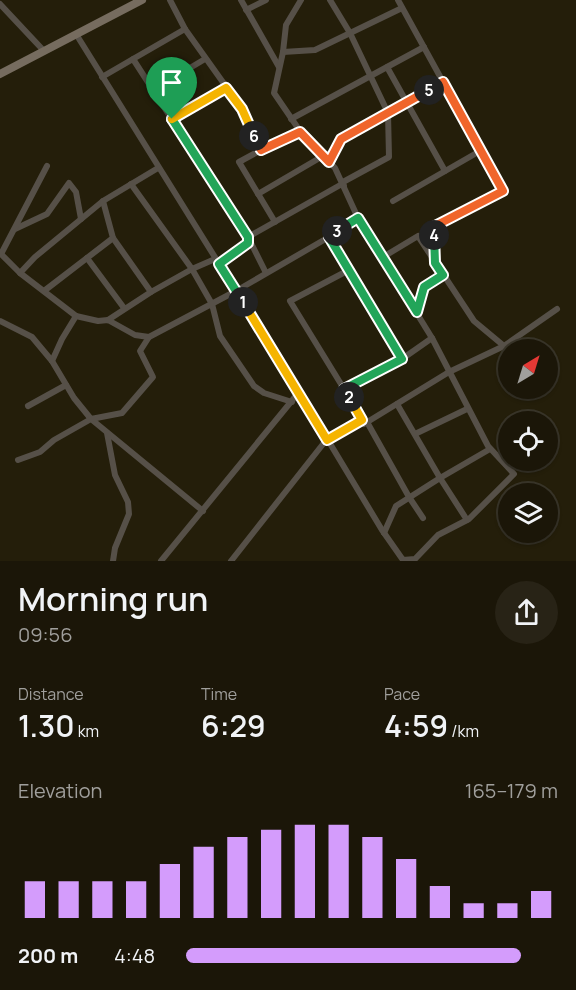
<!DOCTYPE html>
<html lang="en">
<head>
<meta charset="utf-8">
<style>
  :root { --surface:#1b1608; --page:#282316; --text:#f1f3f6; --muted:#a09f9c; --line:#393529; --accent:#d49cfc }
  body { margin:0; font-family:Manrope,sans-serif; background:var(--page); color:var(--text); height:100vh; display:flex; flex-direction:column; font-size:22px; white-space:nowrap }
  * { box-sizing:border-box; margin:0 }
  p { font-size:20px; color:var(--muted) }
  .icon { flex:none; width:33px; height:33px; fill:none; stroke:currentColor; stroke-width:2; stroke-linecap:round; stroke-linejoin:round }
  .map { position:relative; height:561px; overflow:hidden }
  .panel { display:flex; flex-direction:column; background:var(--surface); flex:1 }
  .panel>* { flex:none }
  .needle { width:39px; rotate:38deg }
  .controls { position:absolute; left:498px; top:339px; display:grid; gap:12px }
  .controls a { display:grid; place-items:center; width:60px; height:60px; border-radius:50%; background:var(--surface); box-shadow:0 2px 4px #0004,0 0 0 2px var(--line); font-size:30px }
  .pin { position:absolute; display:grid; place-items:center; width:51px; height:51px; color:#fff; margin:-62px -26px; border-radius:50% 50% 50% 0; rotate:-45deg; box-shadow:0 0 6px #0007 }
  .pin .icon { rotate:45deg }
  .km { position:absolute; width:30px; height:30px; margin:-15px; border-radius:50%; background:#222; color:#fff; font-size:16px; line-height:30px; text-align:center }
  .round { display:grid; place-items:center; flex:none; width:63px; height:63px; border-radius:32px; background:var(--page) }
  .overview { display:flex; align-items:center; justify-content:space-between; height:102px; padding:0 18px }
  h1 { font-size:33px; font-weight:600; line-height:45px }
  .figures { display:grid; grid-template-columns:repeat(3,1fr); gap:9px; height:102px; padding:6px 18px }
  .figures div { display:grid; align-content:center }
  .figures b { font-size:30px; font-weight:600 }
  .figures small { font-size:16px; font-weight:400 }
  .figures p { font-size:16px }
  .chart { height:168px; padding:12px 18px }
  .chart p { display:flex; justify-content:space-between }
  .chart svg { width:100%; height:108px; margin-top:6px; stroke:var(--accent); stroke-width:6 }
  ul { padding:0 18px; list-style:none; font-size:20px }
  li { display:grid; grid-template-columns:96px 72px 1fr; align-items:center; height:45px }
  li i { height:15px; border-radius:8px; background:var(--accent) }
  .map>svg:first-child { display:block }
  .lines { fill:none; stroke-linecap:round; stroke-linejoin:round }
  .minor { stroke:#565048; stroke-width:6 }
  .secondary { stroke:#766c5f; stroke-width:8 }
  .split-1-casing { stroke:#fff; stroke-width:12 }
  .split-2-casing { stroke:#fff; stroke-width:12 }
  .split-3-casing { stroke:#fff; stroke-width:12 }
  .split-4-casing { stroke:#fff; stroke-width:12 }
  .split-5-casing { stroke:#fff; stroke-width:12 }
  .split-6-casing { stroke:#fff; stroke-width:12 }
  .split-7-casing { stroke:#fff; stroke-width:12 }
  .split-1 { stroke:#22a559; stroke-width:8 }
  .split-2 { stroke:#f5b400; stroke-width:8 }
  .split-3 { stroke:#22a559; stroke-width:8 }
  .split-4 { stroke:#22a559; stroke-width:8 }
  .split-5 { stroke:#f0652b; stroke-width:8 }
  .split-6 { stroke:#f0652b; stroke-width:8 }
  .split-7 { stroke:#f5b400; stroke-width:8 }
</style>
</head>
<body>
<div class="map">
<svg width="576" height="561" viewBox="0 0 576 561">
  <rect width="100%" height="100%" fill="#241e0a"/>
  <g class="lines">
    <!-- minor -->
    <g class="minor">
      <polyline points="241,0 279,67"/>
      <polyline points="398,0 503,191 433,227 435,263"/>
      <polyline points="0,4 44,51"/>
      <polyline points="246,10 266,0"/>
      <polyline points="185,29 242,109 261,150 300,131"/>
      <polyline points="76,34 236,291 329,237"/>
      <polyline points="283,52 315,50 402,8"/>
      <polyline points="133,59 185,29 170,0"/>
      <polyline points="387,67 445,171"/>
      <polyline points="102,77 133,59 248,237 266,273"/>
      <polyline points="153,90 205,59"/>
      <polyline points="172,119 226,88"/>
      <polyline points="291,119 424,47"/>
      <polyline points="261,150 239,162 275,222"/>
      <polyline points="329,162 341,139 443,83"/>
      <polyline points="131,184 192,269 215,259"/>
      <polyline points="258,194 323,156"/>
      <polyline points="393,201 480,151"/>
      <polyline points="358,218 432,338"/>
      <polyline points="15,229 47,214 69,183 76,192 81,219"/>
      <polyline points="113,238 151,292 192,269 212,304 220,336 254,386 264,393 292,402"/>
      <polyline points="0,253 20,273 76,316"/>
      <polyline points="1,254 47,166"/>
      <polyline points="383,257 418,236 474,321 504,346"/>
      <polyline points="87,258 124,308"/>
      <polyline points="219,264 248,243 248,237 342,184 344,186 343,182 389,157 388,113 350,33 330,0"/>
      <polyline points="349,270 290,301 344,389 402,359"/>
      <polyline points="20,273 35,257 103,201 158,168"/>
      <polyline points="44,291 113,238 103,201"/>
      <polyline points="417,312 424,287 443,275"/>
      <polyline points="108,320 151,292"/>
      <polyline points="0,321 32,337 52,361 74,398 91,419 203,511"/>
      <polyline points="149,337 236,291 299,392"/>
      <polyline points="344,389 364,424 449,372 504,346 557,309"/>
      <polyline points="397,404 440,478 490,449"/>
      <polyline points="28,406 66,385"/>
      <polyline points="367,422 409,497 423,518"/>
      <polyline points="107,433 115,475 128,502 129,514 115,548 113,561"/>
      <polyline points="415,434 467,409"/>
      <polyline points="18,460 40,452 54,440 91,419 122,413 153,377 140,351 149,337 135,335 108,320 98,321 76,316 62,339 52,361"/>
      <polyline points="384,533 396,506 440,478 467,520"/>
      <polyline points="161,561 299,392 382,530 403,560 415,559 438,535 469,519 514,474 488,446 432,338 402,359 329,237 358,218 335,168 300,131 274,93 283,52 286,25 301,0"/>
      <polyline points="231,561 327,439 362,420"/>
    </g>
    <!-- secondary -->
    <polyline class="secondary" points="0,74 142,0"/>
  </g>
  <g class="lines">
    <defs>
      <polyline id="split-1" points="172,119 248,237 248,243 219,264 243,302"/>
      <polyline id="split-2" points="243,302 327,440 362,420 349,397"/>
      <polyline id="split-3" points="337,231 329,237 402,359 344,389 349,397"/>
      <polyline id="split-4" points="337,231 358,218 417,312 424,287 443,275 435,263 434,235"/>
      <polyline id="split-5" points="429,90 443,82 503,191 433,227 434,235"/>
      <polyline id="split-6" points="254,136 261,150 300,132 329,162 341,139 429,90"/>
      <polyline id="split-7" points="172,119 226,88 242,109 254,136"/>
    </defs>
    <!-- split-1 casing -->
    <use href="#split-1" class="split-1-casing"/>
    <!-- split-2 casing -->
    <use href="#split-2" class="split-2-casing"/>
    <!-- split-3 casing -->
    <use href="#split-3" class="split-3-casing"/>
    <!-- split-4 casing -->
    <use href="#split-4" class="split-4-casing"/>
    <!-- split-5 casing -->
    <use href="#split-5" class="split-5-casing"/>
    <!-- split-6 casing -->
    <use href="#split-6" class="split-6-casing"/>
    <!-- split-7 casing -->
    <use href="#split-7" class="split-7-casing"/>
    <!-- split-1 -->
    <use href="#split-1" class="split-1"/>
    <!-- split-2 -->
    <use href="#split-2" class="split-2"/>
    <!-- split-3 -->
    <use href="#split-3" class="split-3"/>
    <!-- split-4 -->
    <use href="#split-4" class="split-4"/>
    <!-- split-5 -->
    <use href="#split-5" class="split-5"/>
    <!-- split-6 -->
    <use href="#split-6" class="split-6"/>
    <!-- split-7 -->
    <use href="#split-7" class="split-7"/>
  </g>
</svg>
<div class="controls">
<a><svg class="needle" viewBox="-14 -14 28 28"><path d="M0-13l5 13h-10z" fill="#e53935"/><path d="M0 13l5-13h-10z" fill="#a09f9c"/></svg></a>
<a><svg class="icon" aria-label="locate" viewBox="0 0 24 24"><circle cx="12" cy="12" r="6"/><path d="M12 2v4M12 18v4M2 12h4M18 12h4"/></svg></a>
<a><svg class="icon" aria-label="layers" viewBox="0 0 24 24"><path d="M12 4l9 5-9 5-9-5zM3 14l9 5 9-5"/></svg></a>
</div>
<div class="pin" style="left:172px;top:119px;background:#1e9e55"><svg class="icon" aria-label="arrive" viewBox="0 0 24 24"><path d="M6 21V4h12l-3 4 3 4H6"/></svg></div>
<b class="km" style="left:243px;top:302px">1</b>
<b class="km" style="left:349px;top:397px">2</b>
<b class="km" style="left:337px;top:231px">3</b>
<b class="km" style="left:434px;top:235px">4</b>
<b class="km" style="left:429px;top:90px">5</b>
<b class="km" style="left:254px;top:136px">6</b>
</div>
<section class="panel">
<div class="overview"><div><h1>Morning run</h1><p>09:56</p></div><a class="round"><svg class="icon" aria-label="share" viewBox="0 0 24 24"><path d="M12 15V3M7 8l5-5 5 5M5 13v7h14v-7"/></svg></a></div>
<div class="figures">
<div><p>Distance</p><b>1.30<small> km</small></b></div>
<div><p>Time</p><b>6:29</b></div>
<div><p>Pace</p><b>4:59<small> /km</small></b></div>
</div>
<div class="chart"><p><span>Elevation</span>165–179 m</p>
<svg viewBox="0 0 160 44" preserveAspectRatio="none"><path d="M5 44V29M15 44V29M25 44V29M35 44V29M45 44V22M55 44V15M65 44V11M75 44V8M85 44V6M95 44V6M105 44V11M115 44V20M125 44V31M135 44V38M145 44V38M155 44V33"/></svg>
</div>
<ul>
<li><b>200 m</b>4:48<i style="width:90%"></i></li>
</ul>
</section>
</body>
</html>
